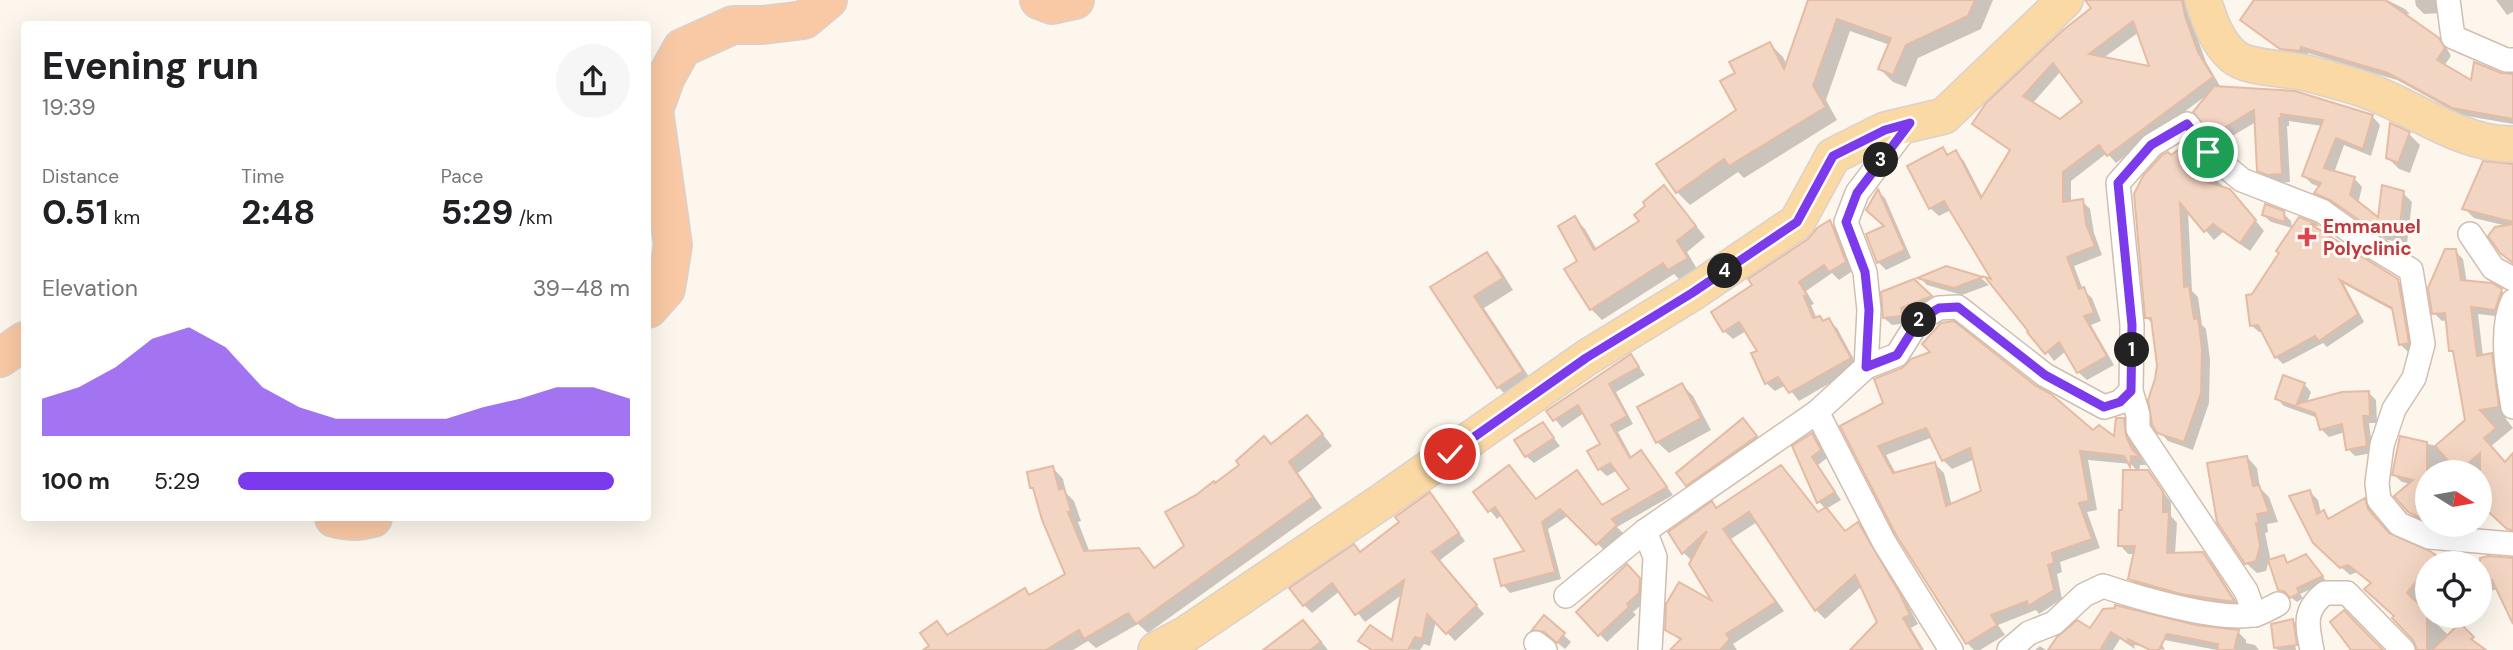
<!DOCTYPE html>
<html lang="en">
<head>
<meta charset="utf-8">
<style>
  :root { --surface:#fff; --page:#f6f6f6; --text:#202124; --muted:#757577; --accent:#7c3aed }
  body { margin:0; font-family:"DM Sans",sans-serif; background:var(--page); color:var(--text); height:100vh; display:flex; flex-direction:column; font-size:26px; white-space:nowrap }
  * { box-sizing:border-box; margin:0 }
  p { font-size:23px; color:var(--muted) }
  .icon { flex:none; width:38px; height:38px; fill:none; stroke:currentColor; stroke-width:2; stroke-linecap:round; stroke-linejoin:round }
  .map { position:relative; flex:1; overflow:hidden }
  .panel { position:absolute; left:21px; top:21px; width:630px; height:500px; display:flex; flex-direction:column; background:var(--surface); border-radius:7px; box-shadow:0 7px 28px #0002 }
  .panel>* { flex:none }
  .needle { width:46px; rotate:101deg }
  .controls { position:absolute; left:2415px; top:460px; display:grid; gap:14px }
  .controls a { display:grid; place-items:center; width:77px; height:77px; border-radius:50%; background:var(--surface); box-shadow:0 7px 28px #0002; font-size:35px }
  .pin { position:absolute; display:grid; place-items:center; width:60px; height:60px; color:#fff; margin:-30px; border:4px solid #fff; border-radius:50%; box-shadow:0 2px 7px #0007 }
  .km { position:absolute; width:35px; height:35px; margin:-18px; border-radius:50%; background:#222; color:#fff; font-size:19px; line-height:35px; text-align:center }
  .round { display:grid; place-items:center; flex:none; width:74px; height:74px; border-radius:37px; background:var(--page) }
  .summary { display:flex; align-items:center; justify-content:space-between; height:119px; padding:0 21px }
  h1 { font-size:38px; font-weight:700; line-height:52px }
  .figures { display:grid; grid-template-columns:repeat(3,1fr); gap:10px; height:119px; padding:7px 21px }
  .figures div { display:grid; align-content:center }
  .figures b { font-size:35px; font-weight:700 }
  .figures small { font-size:19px; font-weight:400 }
  .figures p { font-size:19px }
  .chart { height:196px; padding:14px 21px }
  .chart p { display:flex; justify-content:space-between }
  .chart svg { width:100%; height:126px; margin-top:7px; fill:var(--accent); opacity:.7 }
  ul { padding:0 21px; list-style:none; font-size:23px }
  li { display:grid; grid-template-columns:112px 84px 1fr; align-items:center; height:52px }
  li i { height:18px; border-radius:9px; background:var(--accent) }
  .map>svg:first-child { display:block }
  .shadow { fill:#0003; fill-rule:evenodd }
  .building { fill:#f3d5c3; stroke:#e6bba3; stroke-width:2; fill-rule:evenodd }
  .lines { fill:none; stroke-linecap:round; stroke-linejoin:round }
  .minor-casing { stroke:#d1beb0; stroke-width:26 }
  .primary-casing { stroke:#dad1cd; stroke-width:38 }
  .trunk-casing { stroke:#dad1cd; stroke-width:40 }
  .minor { stroke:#fff; stroke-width:23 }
  .primary { stroke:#fbd9a5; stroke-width:35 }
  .trunk { stroke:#f9c8a4; stroke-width:37 }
  .route-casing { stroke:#fff; stroke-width:14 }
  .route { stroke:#7c3aed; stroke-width:9 }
  .health-dot { fill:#e0444e; stroke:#fffaf3; stroke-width:2.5 }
  .labels { text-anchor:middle; stroke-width:6; stroke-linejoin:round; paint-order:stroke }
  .health-label { font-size:19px; font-weight:bold; fill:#be3a42; stroke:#fffaf3; text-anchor:start }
</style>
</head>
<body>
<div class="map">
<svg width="2513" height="650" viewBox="0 0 2513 650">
  <rect width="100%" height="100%" fill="#fdf6ec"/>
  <!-- shadow -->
  <g class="shadow">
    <polygon points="1810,0 1993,0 1981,29 1918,58 1906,87 1893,82 1880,69 1890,45 1850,31 1826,100 1837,120 1744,178 1738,172 1690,205 1677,192 1738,110 1738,73 1770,44 1783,57 1787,65"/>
    <path d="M2097 0H2188L2193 26 2206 62 2220 86 2217 88 2372 116 2380 125 2371 156 2344 145 2334 173 2354 178 2362 187 2358 204 2380 220 2403 193 2412 202 2407 243 2387 240 2341 208 2325 201 2317 193 2320 187 2312 184 2304 176 2322 126 2289 121V126H2287L2290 182 2277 183 2268 179 2259 170 2256 122 2222 142 2214 133 2207 95 2116 163 2107 153 2071 181V203L2082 201 2090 209 2094 233 2102 255 2074 266 2083 290 2092 298 2101 321 2091 325 2114 365 2087 380 2078 372 2066 351 2054 361 1995 282 1951 210 1939 216 1930 208 1943 149 1950 156 1956 153 1964 161 1983 198 2011 151 1975 124 2093 8ZM2139 32 2152 68 2102 59ZM2061 71 2084 103 2060 121 2032 104Z"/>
    <polygon points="2253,0 2387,0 2405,9 2410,14 2403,15 2446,47 2451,56 2444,66 2472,83 2513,76 2513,124 2461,115 2397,80 2308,53 2307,58 2289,55 2242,20"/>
    <polygon points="2415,0 2444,0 2441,13 2424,14 2416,6"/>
    <polygon points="2496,0 2513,0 2513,12 2507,15"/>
    <polygon points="2409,134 2420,145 2410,173 2399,169 2387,157"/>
    <polygon points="2185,147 2204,169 2224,187 2219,187 2239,200 2264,231 2250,251 2223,232 2214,240 2188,210 2192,291 2198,297 2202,325 2206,329 2210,359 2209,403 2193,450 2168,441 2159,431 2159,365 2153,324 2147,318 2171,157"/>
    <polygon points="2513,166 2513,264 2501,252 2507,226 2474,218 2464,208"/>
    <polygon points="1878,192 1885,198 1911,258 1886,270 1878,262 1886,227"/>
    <polygon points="1674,198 1705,237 1687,252 1697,269 1680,280 1674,274 1602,320 1591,309 1566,269 1579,261 1575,219 1585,229 1597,250"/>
    <polygon points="2283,213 2291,221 2292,228 2271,222 2263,215"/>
    <polygon points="2299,219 2314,225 2397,280 2405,288 2415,350 2408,352 2400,344 2394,311 2344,284 2364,322 2327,347 2323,343 2283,364 2276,357 2263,332 2259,332 2251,325 2253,296 2281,253"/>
    <polygon points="1830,222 1838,230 1854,270 1839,280 1832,273 1806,291 1814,304 1811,305 1817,319 1824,322 1828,320 1837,328 1858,367 1799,401 1786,385 1775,391 1766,383 1760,351 1746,331 1733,339 1724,331 1755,286"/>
    <polygon points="2455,251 2463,259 2467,283 2501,290 2509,298 2503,317 2478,314 2483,356 2491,355 2499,363 2506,419 2513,428 2490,447 2505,464 2513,466 2513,534 2480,502 2480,472 2427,472 2427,524 2418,520 2409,511 2411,484 2402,482 2394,475 2401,438 2437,446 2467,420 2456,355 2451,351 2447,320 2442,321 2434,313"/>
    <polygon points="1486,254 1498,266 1513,290 1484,308 1533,383 1509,398 1498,387 1433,287"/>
    <polygon points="1946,268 1982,279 1989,285 1962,295 1927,285 1920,278"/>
    <polygon points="1914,281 1937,304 1908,316 1909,323 1892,325 1884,318"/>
    <polygon points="1631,356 1645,375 1616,392 1633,424 1618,432 1632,458 1641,452 1673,495 1617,527 1623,533 1605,551 1569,515 1548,529 1561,579 1510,593 1503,585 1527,552 1502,515 1497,519 1475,492 1536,500 1576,472 1603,507 1631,490 1618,470 1607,476 1599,469 1602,444 1584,413 1562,428 1549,411"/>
    <polygon points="2304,384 2311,392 2307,403 2369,393 2376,400 2377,423 2369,423 2373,453 2355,456 2348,449 2345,432 2329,437 2321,429 2318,418 2284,406 2277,399"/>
    <polygon points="1682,385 1693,396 1711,430 1669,453 1657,442"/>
    <path d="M1885 404 2093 432 2116 440 2123 420 2133 429 2135 447 2146 465H2140L2139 472H2148L2171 502V516L2177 523 2175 554H2203L2212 563 2241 609 2139 587 2130 579 2135 554H2128L2120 545 2124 512 2138 472 2131 464 2088 460 2097 510 2087 512 2100 548 2060 562 2062 572 2057 574 2062 599 2039 614 2036 610 1998 625 2005 635 1980 650H1974L1967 643 1927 578 1843 427ZM1933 437 1943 460 1952 469 1975 459 1983 492 1952 506 1944 473 1935 464 1896 474 1886 455Z"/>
    <polygon points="1743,420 1763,444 1694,492 1687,485"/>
    <polygon points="1543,424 1560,446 1534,463 1526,456"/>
    <polygon points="1317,427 1332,446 1298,473 1322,508 1148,633 1138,624 1096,648 1088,641 1073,650 930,650 937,623 949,635 1024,590 1031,596 1067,574 1036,492 1032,487 1053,468 1063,479 1066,493 1074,501 1081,521 1078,522 1090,553 1138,550 1155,569 1186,547 1216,486 1272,446"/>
    <polygon points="1812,435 1819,443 1827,458 1818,465 1841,500 1826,509 1846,532 1858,524 1867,533 1907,603 1918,624 1911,628 1924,650 1852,650 1879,622 1862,586 1825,619 1816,610 1757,522 1731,539 1784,611 1733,644 1737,650 1673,650 1681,641 1667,629 1717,605 1692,561 1684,553 1712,504 1718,509 1819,514 1826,509 1819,502 1795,447"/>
    <polygon points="2247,457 2257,468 2260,488 2269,497 2278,522 2267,524 2268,532 2265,533 2270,557 2266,571 2257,573 2246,563"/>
    <polygon points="2310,492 2318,500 2321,513 2324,512 2330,519 2364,500 2372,508 2375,518 2393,539 2429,553 2443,564 2427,564 2427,610 2424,611 2449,636 2460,626 2483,650 2418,650 2418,647 2372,584 2357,572 2350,575 2323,551"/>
    <polygon points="1430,495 1465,541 1439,561 1484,614 1455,641 1436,621 1430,646 1424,644 1420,650 1369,648 1361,640 1393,643 1403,594 1365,622 1340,591 1312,613 1304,605 1361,554 1402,522"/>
    <polygon points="2284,557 2289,564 2311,561 2327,582 2300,594 2303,598 2297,602 2280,589"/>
    <polygon points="2488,558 2513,559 2513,620 2498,589 2480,594 2480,564 2469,564"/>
    <polygon points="1627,567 1647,587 1646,601 1633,612 1636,615 1607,642 1578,612"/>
    <polygon points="1545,617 1571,642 1565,649 1553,639 1541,637 1534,630"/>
    <polygon points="2293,621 2300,628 2303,650 2299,650 2296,627 2292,627 2296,650 2278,650 2275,648"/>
    <polygon points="1303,622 1316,635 1328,650 1283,650"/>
    <polygon points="2196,627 2238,632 2246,640 2246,643 2255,645 2259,650 2217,650 2159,639 2165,650 2134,645 2135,649 2120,639 2113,650 2050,650 2090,631"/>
    <polygon points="2040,646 2046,650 2035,650"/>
  </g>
  <!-- building -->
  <g class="building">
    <polygon points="1808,0 1975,0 1968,16 1906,45 1893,75 1878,69 1891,38 1837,19 1813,86 1826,107 1729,166 1724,159 1676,193 1656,164 1736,110 1720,81 1735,73 1729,62 1770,42 1784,69"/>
    <path d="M2085 0H2182L2185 16 2198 52 2213 77 2107 156 2099 145 2063 172V202L2083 199 2086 224 2095 246 2067 257 2079 289 2084 287 2094 313 2084 316 2107 356 2077 373 2059 342 2045 354 2027 332 2028 331 1985 277 1991 279 1944 201 1929 209 1907 166 1943 147 1947 155 1956 150 1981 198 2010 150 1972 124 1986 103 2062 31 2091 8ZM2133 21 2149 66 2089 54ZM2053 63 2082 102 2060 119 2023 96Z"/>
    <polygon points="2254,0 2385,0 2439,38 2445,48 2437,60 2471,80 2474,62 2501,73 2513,74 2513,119 2452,108 2388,73 2301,47 2300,51 2280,49 2240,20"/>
    <polygon points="2214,86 2295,91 2373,115 2363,149 2336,138 2324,168 2355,177 2350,195 2378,217 2382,185 2404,191 2399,233 2402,235 2376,232 2330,200 2314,193 2321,183 2302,176 2323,120 2281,114 2281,118 2279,118 2282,174 2267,175 2257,171 2254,110 2212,135 2193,112"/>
    <polygon points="2390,123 2410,132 2398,163 2386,158"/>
    <polygon points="2185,145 2199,163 2218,178 2198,179 2230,189 2256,220 2240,243 2213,224 2204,232 2180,203 2184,287 2189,286 2194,319 2198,318 2202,349 2201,393 2184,442 2157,433 2152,425 2148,400 2155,379 2157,365 2151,318 2145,318 2134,194 2143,176 2161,156 2168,152 2171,155"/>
    <polygon points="2483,161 2513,164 2513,222 2462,209"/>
    <polygon points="1664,185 1696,226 1677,241 1688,258 1668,270 1663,263 1590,310 1564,269 1577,261 1558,226 1575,216 1594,250 1639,221 1634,215 1645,206 1643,202"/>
    <polygon points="1878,189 1905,250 1877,263 1866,234 1884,226 1866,210"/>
    <polygon points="2265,204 2284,211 2285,222 2262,215"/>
    <polygon points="2299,217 2315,223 2317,225 2310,224 2398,279 2409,343 2399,345 2392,308 2340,280 2358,314 2319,341 2315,336 2275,358 2258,325 2250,326 2246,295 2252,294 2279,253 2276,251"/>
    <polygon points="1830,220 1846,262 1829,272 1824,265 1799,282 1807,295 1804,296 1813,318 1820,316 1823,321 1829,318 1851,358 1789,393 1778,377 1765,384 1751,353 1757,351 1739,322 1723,332 1711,312 1752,285 1748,279 1808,239 1817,228"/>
    <polygon points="2513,224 2513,263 2500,253 2488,236 2495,227"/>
    <polygon points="2445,249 2456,249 2461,280 2492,283 2502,289 2495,310 2471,307 2477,356 2492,353 2499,407 2480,410 2496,428 2484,438 2505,462 2513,453 2513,530 2507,529 2480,504 2480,453 2458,472 2435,446 2465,420 2453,351 2449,351 2445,313 2432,314 2428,288"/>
    <polygon points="1487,252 1503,278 1474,296 1523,371 1497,388 1430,287"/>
    <polygon points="1946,266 1983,277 1954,288 1917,278"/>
    <polygon points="1914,279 1932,296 1901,308 1902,316 1883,318 1881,292"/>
    <path d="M1954 321 2036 386 2051 394 2093 430 2099 425 2114 436 2116 418H2124L2126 436 2132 449 2140 457 2131 456 2130 467 2124 456 2080 451 2089 501 2079 503 2092 539 2052 553 2054 563 2048 565 2054 590 2028 606 2027 601 1991 615 1997 625 1966 644 1896 535 1840 426 1883 403 1874 379 1902 368 1911 359 1930 352 1922 344 1941 323ZM1926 428 1942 461 1970 448 1981 491 1946 506 1935 462 1893 473 1878 446Z"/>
    <polygon points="1631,354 1639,367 1609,384 1627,416 1611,425 1630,458 1641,450 1667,487 1612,519 1617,525 1596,545 1560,509 1542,522 1555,572 1501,586 1494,559 1524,551 1495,507 1488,512 1473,492 1509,465 1536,499 1577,470 1602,505 1629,489 1610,463 1598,470 1587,451 1600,444 1578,405 1553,421 1546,411"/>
    <polygon points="2283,375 2305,383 2297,404 2342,392 2369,391 2370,416 2363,416 2367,446 2346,450 2342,424 2320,430 2315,413 2275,399"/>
    <polygon points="1682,383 1701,418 1656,443 1637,407"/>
    <polygon points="1307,415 1323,434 1289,462 1313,497 1136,624 1128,613 1084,639 1079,630 1046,650 923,650 929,646 920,633 937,621 947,635 1025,588 1029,595 1065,574 1042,520 1033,488 1030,488 1027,472 1053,466 1059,490 1064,488 1071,511 1068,512 1084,551 1139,548 1154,568 1184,546 1165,512 1196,495 1214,481 1215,483 1239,465 1236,461 1264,436 1271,444"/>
    <polygon points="1743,418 1757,436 1686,486 1676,473"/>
    <polygon points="1543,422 1554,438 1525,457 1514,440"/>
    <polygon points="1812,433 1821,450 1812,457 1835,492 1817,503 1792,446"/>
    <polygon points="2400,436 2427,442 2427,521 2408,512 2394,496 2413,480 2392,475"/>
    <polygon points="2247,456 2253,486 2259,485 2269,512 2257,514 2259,523 2256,523 2260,546 2256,561 2245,564 2217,522 2207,463"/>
    <polygon points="1781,465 1818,512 1826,507 1845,531 1858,522 1899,592 1910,615 1903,618 1922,650 1850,650 1877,622 1855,575 1815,611 1749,512 1723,529 1776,602 1726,634 1730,639 1720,650 1670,650 1681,639 1665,630 1666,604 1679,582 1711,600 1689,564 1707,531 1682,554 1668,532 1712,501 1716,508"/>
    <polygon points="2123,470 2148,470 2163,492 2163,512 2169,512 2167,553 2203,552 2235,602 2181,594 2128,579 2135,546 2118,546 2119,510 2122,510"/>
    <polygon points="2310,490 2317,514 2324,510 2328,519 2365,498 2368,509 2389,533 2430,551 2437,556 2431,564 2427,564 2427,568 2407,593 2427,612 2427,650 2417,650 2413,640 2392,618 2394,616 2364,589 2371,583 2348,565 2340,568 2313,543 2289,496"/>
    <polygon points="1430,492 1459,533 1432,552 1477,605 1446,634 1427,614 1422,639 1415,637 1408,650 1372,650 1358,641 1370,625 1392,640 1404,580 1355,615 1332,583 1303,606 1289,588 1354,544 1360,552 1399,522 1395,517"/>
    <polygon points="2306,554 2323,576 2297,588 2299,593 2290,598 2285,592 2278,590 2268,560 2284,555 2287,563"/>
    <polygon points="2488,556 2513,558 2513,624 2492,580 2480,584 2480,558"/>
    <polygon points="1627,564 1640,578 1639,593 1627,604 1629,607 1598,636 1576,612"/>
    <polygon points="2115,605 2196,625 2239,630 2234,650 2217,650 2218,644 2167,634 2159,650 2150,650 2128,639 2129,643 2111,632 2100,650 2048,650 2057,637 2077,620 2090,628 2103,609 2115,608"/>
    <polygon points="2344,610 2372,639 2383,650 2351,650 2330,622"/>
    <polygon points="1544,615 1565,633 1557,643 1544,632 1532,630"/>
    <polygon points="2293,619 2297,645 2274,648 2271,624"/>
    <polygon points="1303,620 1321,642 1310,650 1263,650"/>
    <polygon points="2460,623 2474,637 2471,639 2486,650 2432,650"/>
  </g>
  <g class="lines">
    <defs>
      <g id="minor">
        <polyline points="2448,0 2453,37 2506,60 2513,60"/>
        <polyline points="2470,234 2493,268 2513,279"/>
        <path d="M2513 301C2499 329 2508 377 2513 407"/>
        <polyline points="1866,367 1897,355 1919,320 1939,308 1958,307 2045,375 2104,407 2120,402 2131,391 2132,325 2118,183 2152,145 2187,124 2208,152 2242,180 2322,211 2365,242 2411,270 2423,344 2414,378 2394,409 2382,445 2377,483 2379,500 2399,524 2429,537 2513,544"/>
        <polyline points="2131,391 2138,415 2138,429 2246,591 2255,615"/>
        <polyline points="1817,412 1884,542 1951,650"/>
        <polyline points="1645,531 1655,557 1650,650"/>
        <polyline points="1566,596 1645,531 1817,412 1866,367 1869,310 1865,272 1846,222 1857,193 1910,123"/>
        <polyline points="1536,643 1545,650"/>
        <path d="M2009 650 2029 633 2054 623 2084 595 2103 586C2139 598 2217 621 2253 615 2261 614 2270 608 2278 604"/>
        <path d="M2312 650C2307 625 2303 610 2325 593H2347L2403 650"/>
      </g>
      <g id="primary">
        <path d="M2203 0C2210 21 2216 41 2233 56 2247 69 2287 68 2306 73 2323 77 2340 82 2357 87 2407 102 2459 146 2513 144"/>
        <polyline points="1156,650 1186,634 1381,502 1586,358 1692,293 1797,222 1833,156 1885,130 1944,116 2065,0"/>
      </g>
      <g id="trunk">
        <polyline points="1039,0 1052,5 1075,0"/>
        <polyline points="648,309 666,289 673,245 654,110 666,77 682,48 733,25 763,25 804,20 828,0"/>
        <polyline points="0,358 24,341"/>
        <path d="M334 518C347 522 359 522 373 518"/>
      </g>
    </defs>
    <!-- minor casing -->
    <use href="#minor" class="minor-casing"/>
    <!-- primary casing -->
    <use href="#primary" class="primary-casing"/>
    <!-- trunk casing -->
    <use href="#trunk" class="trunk-casing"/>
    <!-- minor -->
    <use href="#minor" class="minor"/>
    <!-- primary -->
    <use href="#primary" class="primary"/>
    <!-- trunk -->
    <use href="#trunk" class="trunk"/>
  </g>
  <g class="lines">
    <defs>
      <polyline id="route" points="1450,454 1586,358 1692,293 1797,222 1833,156 1885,130 1910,123 1857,193 1846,222 1865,272 1869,310 1866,367 1897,355 1919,320 1939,308 1958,307 2045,375 2104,407 2120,402 2131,391 2132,325 2118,183 2151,145 2187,124 2208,152"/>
    </defs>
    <!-- route casing -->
    <use href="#route" class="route-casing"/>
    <!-- route -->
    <use href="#route" class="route"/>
  </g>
  <!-- markers -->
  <path class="health-dot" d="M2303.5 226.5h7v7h7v7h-7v7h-7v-7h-7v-7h7z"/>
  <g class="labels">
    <!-- health labels -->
    <g class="health-label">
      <text x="2323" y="233">Emmanuel<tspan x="2323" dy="22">Polyclinic</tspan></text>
    </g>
  </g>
</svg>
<div class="controls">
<a><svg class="needle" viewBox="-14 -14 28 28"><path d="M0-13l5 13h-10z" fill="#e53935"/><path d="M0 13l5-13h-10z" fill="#757577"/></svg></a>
<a><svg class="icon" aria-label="locate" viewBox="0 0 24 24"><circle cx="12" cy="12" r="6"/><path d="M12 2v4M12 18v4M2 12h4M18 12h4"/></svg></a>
</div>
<div class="pin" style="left:2208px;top:152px;background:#1e9e55"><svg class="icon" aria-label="arrive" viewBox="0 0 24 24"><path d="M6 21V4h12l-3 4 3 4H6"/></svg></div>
<div class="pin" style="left:1450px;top:454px;background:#d93025"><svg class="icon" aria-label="check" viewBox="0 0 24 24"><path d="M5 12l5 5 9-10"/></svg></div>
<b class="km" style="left:2132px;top:350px">1</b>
<b class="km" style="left:1919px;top:320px">2</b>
<b class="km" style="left:1881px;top:160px">3</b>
<b class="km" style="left:1725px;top:271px">4</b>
<section class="panel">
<div class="summary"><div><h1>Evening run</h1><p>19:39</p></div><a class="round"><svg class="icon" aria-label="share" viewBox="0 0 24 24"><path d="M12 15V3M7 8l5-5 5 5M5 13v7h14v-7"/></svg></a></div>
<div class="figures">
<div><p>Distance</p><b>0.51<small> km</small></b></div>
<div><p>Time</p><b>2:48</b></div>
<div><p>Pace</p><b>5:29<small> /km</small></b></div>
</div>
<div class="chart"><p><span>Elevation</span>39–48 m</p>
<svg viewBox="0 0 160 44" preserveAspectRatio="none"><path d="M0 44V31L10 27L20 20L30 10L40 6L50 13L60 27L70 34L80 38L90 38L100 38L110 38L120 34L130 31L140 27L150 27L160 31V44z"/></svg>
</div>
<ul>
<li><b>100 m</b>5:29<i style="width:96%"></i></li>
</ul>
</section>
</div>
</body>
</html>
